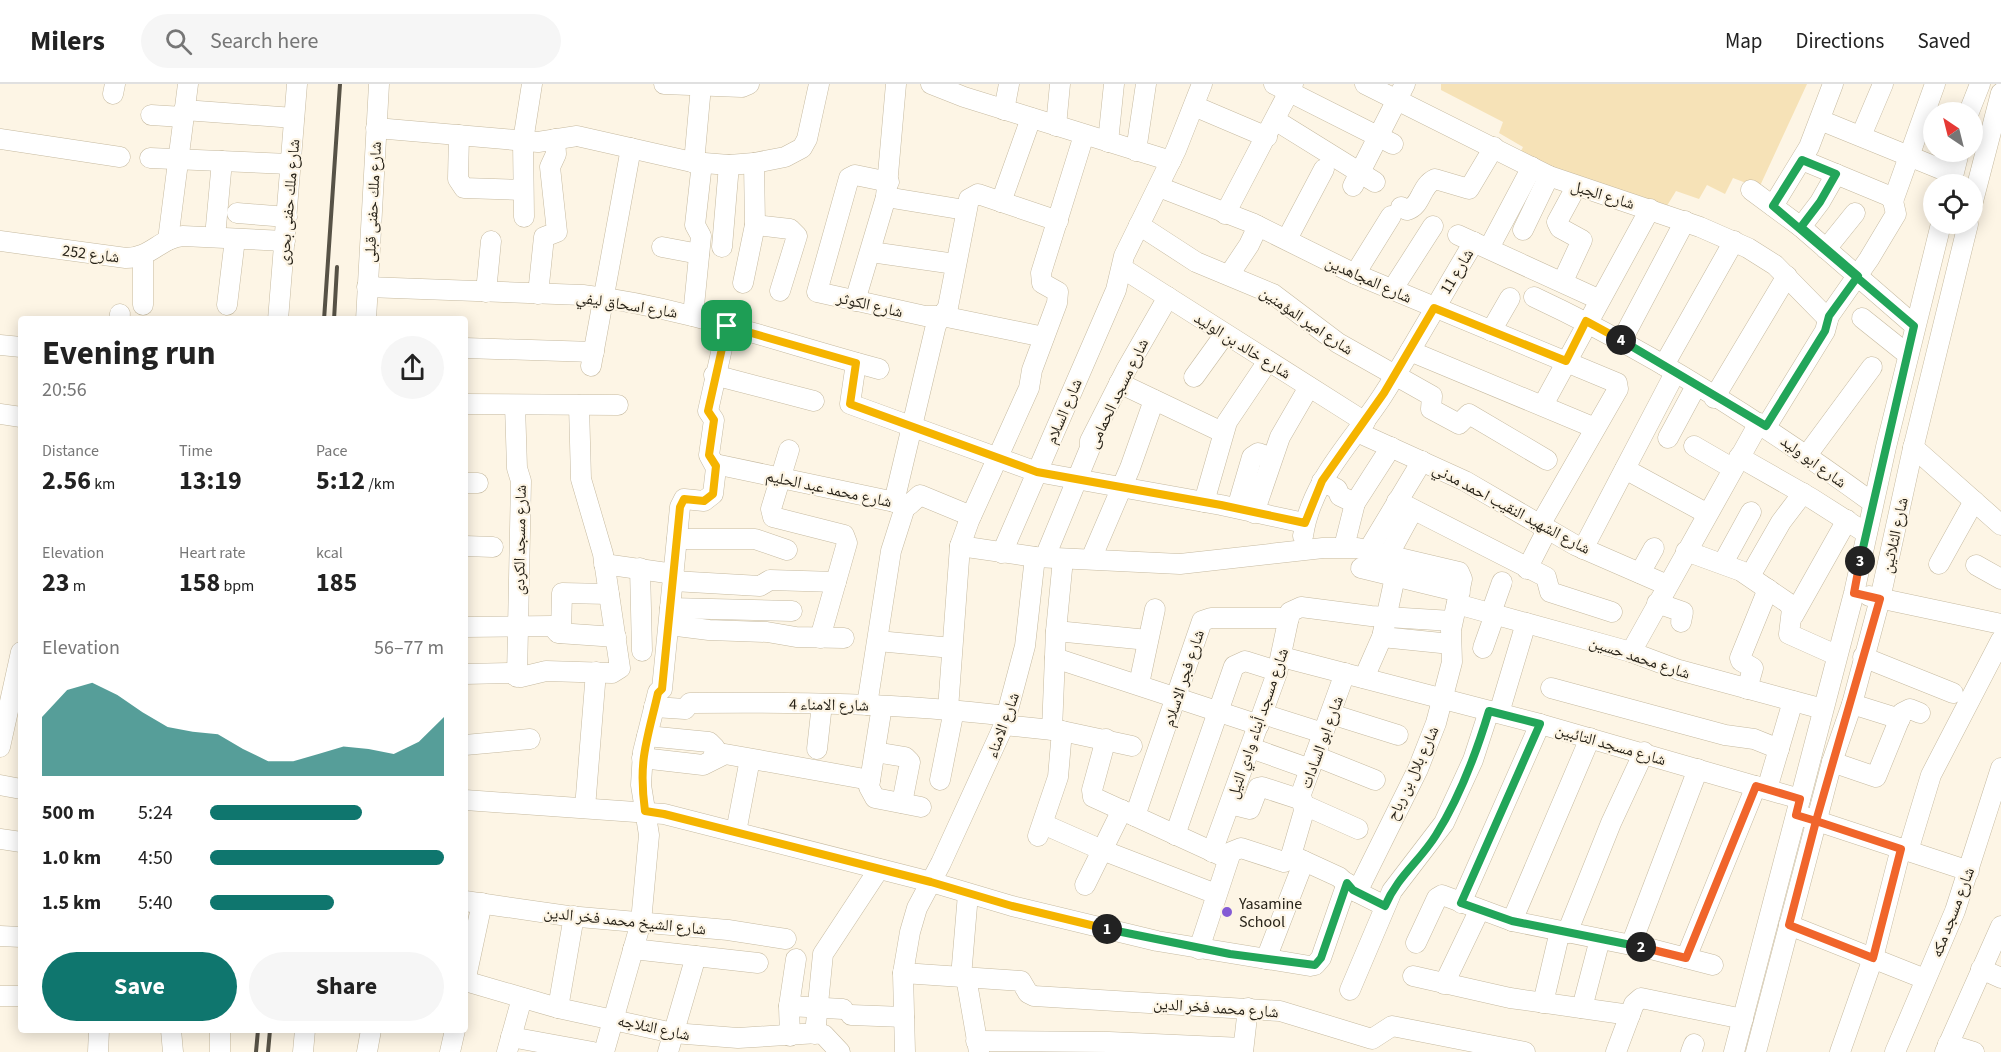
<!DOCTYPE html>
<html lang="en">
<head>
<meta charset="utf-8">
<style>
  :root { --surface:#fff; --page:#f6f6f6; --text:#222; --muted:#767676; --line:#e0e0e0; --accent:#0f766e }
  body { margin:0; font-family:"Source Sans 3","Noto Naskh Arabic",sans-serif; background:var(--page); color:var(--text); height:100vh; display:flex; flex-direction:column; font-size:22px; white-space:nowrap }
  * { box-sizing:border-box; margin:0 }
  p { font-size:20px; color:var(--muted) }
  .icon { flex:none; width:33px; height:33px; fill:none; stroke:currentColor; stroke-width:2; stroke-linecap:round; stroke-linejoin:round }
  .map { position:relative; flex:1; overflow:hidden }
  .side { position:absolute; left:18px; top:232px; width:450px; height:717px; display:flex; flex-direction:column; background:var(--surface); border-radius:6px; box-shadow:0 3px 15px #0003 }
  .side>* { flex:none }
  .needle { width:39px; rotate:325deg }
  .fabs { position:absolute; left:1923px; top:18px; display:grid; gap:12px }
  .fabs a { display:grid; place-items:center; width:60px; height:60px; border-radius:50%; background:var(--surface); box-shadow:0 3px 15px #0003; font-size:30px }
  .pin { position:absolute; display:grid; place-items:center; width:51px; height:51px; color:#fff; margin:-26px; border-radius:12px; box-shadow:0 3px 9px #0006 }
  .km { position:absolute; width:30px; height:30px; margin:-15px; border-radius:50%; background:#222; color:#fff; font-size:16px; line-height:30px; text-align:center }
  .round { display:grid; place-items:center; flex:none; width:63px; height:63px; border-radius:32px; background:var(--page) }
  .summary { display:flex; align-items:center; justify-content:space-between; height:102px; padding:0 24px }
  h1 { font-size:33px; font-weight:700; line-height:45px }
  .figures { display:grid; grid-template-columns:repeat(3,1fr); gap:9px; height:102px; padding:6px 24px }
  .figures div { display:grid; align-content:center }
  .figures b { font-size:26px; font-weight:700 }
  .figures small { font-size:16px; font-weight:400 }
  .figures p { font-size:16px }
  .chart { height:168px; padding:12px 24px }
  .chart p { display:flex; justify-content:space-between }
  .chart svg { width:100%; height:108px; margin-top:6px; fill:var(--accent); opacity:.7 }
  .cta { display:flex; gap:12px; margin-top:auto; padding:12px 24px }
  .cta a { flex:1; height:69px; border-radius:36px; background:var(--accent); color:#fff; font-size:24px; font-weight:700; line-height:69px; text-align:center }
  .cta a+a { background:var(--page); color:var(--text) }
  ul { padding:0 24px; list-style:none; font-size:20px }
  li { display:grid; grid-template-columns:96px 72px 1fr; align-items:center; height:45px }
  li i { height:15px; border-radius:8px; background:var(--accent) }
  header { display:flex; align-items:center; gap:36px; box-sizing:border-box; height:84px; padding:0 30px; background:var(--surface); border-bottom:2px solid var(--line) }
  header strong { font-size:28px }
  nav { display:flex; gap:33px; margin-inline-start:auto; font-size:21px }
  .search { width:420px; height:54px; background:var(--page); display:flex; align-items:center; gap:15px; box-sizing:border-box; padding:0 21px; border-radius:33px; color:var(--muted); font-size:22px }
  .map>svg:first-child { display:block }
  .green { fill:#f6e2b7 }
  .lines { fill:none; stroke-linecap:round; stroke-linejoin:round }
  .minor-casing { stroke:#c6baa0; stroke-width:21 }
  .minor { stroke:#fff; stroke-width:20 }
  .rail { stroke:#575246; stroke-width:4 }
  .split-1-casing { stroke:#fff; stroke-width:12 }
  .split-2-casing { stroke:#fff; stroke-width:12 }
  .split-3-casing { stroke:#fff; stroke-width:12 }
  .split-4-casing { stroke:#fff; stroke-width:12 }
  .split-5-casing { stroke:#fff; stroke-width:12 }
  .split-1 { stroke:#f5b400; stroke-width:8 }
  .split-2 { stroke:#22a559; stroke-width:8 }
  .split-3 { stroke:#f0652b; stroke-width:8 }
  .split-4 { stroke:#22a559; stroke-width:8 }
  .split-5 { stroke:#f5b400; stroke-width:8 }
  .poi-dot { fill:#845bd5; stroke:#fdf5e5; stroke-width:2 }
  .labels { text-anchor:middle; stroke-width:4.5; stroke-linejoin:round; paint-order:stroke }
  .street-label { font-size:16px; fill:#282319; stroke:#fdf5e5 }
  .poi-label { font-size:16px; fill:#282319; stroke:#fdf5e5; text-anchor:start }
</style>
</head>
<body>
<header>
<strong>Milers</strong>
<div class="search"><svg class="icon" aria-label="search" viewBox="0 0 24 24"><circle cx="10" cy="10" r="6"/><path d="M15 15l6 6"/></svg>Search here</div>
<nav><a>Map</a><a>Directions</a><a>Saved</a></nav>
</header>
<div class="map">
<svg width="2001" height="968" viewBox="0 0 2001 968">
  <rect width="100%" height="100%" fill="#fdf5e5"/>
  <!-- green -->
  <polygon class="green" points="1441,0 1807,0 1759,104 1733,94 1725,110 1707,101 1699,115 1676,107 1662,130 1517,75 1523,63 1499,49 1503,38 1441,6"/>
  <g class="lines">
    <defs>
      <g id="minor">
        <polyline points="664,0 742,3 749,0"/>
        <polyline points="931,0 964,13 1171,77"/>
        <polyline points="1274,0 1393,60"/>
        <polyline points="1365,0 1549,92 1700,143 1748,164 1775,181 1828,235"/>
        <polyline points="113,10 115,0"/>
        <polyline points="1194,22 1267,53"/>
        <polyline points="184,26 294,34"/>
        <polyline points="1004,26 1009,0"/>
        <polyline points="1969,28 1980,0"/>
        <polyline points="151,31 183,33"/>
        <polyline points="1275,36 1375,98"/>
        <polyline points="1820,36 1953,90"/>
        <polyline points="1056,42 1060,0"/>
        <polyline points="376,44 538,58 577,52 692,78 729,81 754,79 785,73 802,64 807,55 819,0"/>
        <polyline points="459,51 458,95 464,104 523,106"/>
        <polyline points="1861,52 1883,0"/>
        <polyline points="0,55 120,73"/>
        <polyline points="1108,58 1114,0"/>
        <polyline points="1136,67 1146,0"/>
        <polyline points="150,74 290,80"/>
        <polyline points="694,79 701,2"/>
        <polyline points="889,98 855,91 849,94 817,208 925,232 942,232 1044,253"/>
        <polyline points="1951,100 1959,68"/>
        <polyline points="1353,102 1405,0"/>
        <polyline points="1159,103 1252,139 1355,190 1617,299 1618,305 1540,441"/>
        <polyline points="1751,106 1801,143 1915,242"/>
        <polyline points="886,113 965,126"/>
        <polyline points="1893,117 1935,0"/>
        <polyline points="1001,118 1031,34"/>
        <polyline points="1972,121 2001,9"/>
        <polyline points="1773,122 1809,63 1833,0"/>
        <path d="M1401 123 1407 126C1422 122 1420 102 1435 95L1469 105 1494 63"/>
        <polyline points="237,129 287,133"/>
        <polyline points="1225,130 1293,0"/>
        <polyline points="524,133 523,57 532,0"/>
        <polyline points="755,141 790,145 797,152 780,207"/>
        <polyline points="1139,141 1196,178 1273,210 1338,259 1432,312 1431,325 1459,340 1469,330 1547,376"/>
        <polyline points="1801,143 1820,118 1836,90"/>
        <polyline points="1523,146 1549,92"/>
        <polyline points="1458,151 1598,215"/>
        <polyline points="215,153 222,77"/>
        <polyline points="1287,155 1324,85"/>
        <polyline points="168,156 188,0"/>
        <path d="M0 157 126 174C151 174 160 154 183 152L285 157"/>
        <polyline points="662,163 699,170"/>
        <polyline points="722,163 729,81"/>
        <polyline points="1489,164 1532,83"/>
        <polyline points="1826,165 1855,129"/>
        <polyline points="871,168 955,180"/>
        <polyline points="1122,184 1365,338"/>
        <polyline points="1355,190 1391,132"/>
        <polyline points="1229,191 1249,161 1258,142"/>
        <polyline points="1563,197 1582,156 1560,144 1557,138 1576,103"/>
        <polyline points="743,199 755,141 754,79"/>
        <path d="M367 203 583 211C684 223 781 259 879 285"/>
        <polyline points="1392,206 1433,142"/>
        <polyline points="486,208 491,157"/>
        <polyline points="538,210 544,153 557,148 550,83 556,70 555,55"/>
        <path d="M1534 213C1654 269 1766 341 1873 419"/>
        <polyline points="855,217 886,113 896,0"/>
        <polyline points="143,221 143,173"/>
        <polyline points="227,221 235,155"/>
        <polyline points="693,232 701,152 695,141 702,79"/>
        <polyline points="1862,234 1907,270"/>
        <polyline points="119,236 120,230"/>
        <polyline points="278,236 297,0"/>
        <polyline points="366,236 379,0"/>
        <polyline points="1491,247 1510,214"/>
        <polyline points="1622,256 1685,137"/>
        <polyline points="0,261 21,263"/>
        <polyline points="465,264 594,268"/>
        <polyline points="1410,267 1595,344"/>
        <polyline points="856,279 850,320 1037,388 1221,421 1304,439"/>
        <polyline points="1664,281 1734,157"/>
        <polyline points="591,282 631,64"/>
        <polyline points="714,291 814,317"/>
        <polyline points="1194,293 1225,250"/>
        <polyline points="1119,299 1222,348"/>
        <polyline points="1714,314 1787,192"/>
        <polyline points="465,320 618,321"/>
        <polyline points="515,321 517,384 521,397 517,593"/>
        <polyline points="1543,321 1650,125"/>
        <polyline points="0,330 21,333"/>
        <polyline points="1766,343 1825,247 1829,232 1869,175 1896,130 1893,117 1889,112 1802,76"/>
        <polyline points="1357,348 1465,397 1575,461 1667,501"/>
        <polyline points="1668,354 1696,302"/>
        <polyline points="1694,362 1732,384"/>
        <polyline points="1913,363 2001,441"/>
        <polyline points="789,366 771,425 773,433 844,451 847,459 820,554"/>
        <polyline points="1807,371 1872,283"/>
        <polyline points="1739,373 1811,414 1866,449"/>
        <polyline points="715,380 909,421 920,411 971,432"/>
        <polyline points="1625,385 1706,429"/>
        <polyline points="1322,397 1337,405 1340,412 1355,419"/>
        <polyline points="465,399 478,399"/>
        <polyline points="1397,417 1546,493 1550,508 1612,528"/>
        <polyline points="894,418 936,241 948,223 969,115 978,110 1058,137"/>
        <polyline points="1204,418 1227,338 1268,277"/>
        <polyline points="1237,424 1252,373 1258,369 1272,374"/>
        <polyline points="1254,429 1280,353 1309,303"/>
        <path d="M1303 452C1311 396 1354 356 1383 311 1415 261 1443 209 1474 158"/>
        <polyline points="677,455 755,455 787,466"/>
        <polyline points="465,462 493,463"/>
        <polyline points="960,462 1035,473 1180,480 1323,464 1357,464 1459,488 1462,495 1451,546 1452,578 1436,639 1418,685 1357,808"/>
        <polyline points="1344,463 1355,419 1391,363"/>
        <polyline points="1369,465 1422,377"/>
        <polyline points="1583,465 1675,289"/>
        <polyline points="1686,467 1741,487 1788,519 1792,525 1789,550 1836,571"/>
        <polyline points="1002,469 1116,206 1124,172 1176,66 1202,0"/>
        <polyline points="1389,470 1413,426"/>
        <polyline points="1045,473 1090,364 1090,357 1126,286 1168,213"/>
        <polyline points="1091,475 1130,384 1154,316"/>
        <polyline points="1723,479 1751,428"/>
        <polyline points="604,480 674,490"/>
        <polyline points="1939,480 1974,417"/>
        <polyline points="1976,481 2001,495"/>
        <polyline points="640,484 642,567"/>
        <polyline points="1361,484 1460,508"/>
        <polyline points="1527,485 1547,446"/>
        <polyline points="1640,489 1654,464"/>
        <polyline points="1750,492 1781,438 1803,409"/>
        <polyline points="673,497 760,502 770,496 836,498"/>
        <polyline points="1869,512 2001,540"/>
        <polyline points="1657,519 1683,528 1681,538"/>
        <polyline points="1457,520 1631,568 1679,586 1823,625"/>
        <polyline points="670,524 792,527"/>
        <polyline points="1491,529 1502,498"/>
        <polyline points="1793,532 1847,436"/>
        <polyline points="669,541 709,546 767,548 796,553 844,554"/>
        <polyline points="465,543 552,542 558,549 616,553"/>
        <polyline points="1056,547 1148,556"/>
        <polyline points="561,549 562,509 609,510"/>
        <polyline points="1382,553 1451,560"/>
        <polyline points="878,557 952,564"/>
        <polyline points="1483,564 1495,530"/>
        <polyline points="1631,568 1759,339"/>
        <polyline points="1282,573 1540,640 1800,715"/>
        <polyline points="1863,573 1953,609"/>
        <polyline points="1055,574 1259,641"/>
        <polyline points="465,590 509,589 521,593 546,587 612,589 620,584 603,470 581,395 579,321"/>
        <polyline points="1364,594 1382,553 1395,493"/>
        <polyline points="1139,600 1155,525"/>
        <polyline points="1551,604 1725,651 1754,655 1779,665"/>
        <polyline points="1747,605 1753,584 1741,577 1740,574 1768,505"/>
        <polyline points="1852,620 1900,635"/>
        <polyline points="867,621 891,467 906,420"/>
        <polyline points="882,622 869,703 875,714 921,723"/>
        <path d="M654 623 685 625 690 619C796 618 902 619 1007 632"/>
        <polyline points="948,625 960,462 969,437 1029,304 1032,286 1057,219 1058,208 1042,199 1041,189 1084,51"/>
        <polyline points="1499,629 1526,539"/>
        <polyline points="1263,630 1323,649"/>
        <polyline points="1331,630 1398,651"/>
        <polyline points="1004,641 1062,647 1132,662"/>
        <polyline points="1052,646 1056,547 1063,475"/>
        <polyline points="647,652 709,658 715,664 713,675"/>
        <polyline points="1106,655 1092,706 1093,713 1222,772"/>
        <polyline points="465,661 530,655"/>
        <polyline points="0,663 21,568"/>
        <polyline points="1251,664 1310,685"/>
        <polyline points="817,665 822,620"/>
        <polyline points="875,668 905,673 910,678 902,719"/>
        <polyline points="1315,672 1375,696"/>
        <polyline points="642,674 703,681 725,670 870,696"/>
        <polyline points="1832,678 1876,693 1902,629 1910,625 1920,629"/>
        <polyline points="940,696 954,626"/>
        <polyline points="0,701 21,705"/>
        <polyline points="1767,705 1793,617"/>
        <polyline points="465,716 664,730 931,798 1012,822 1157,857 1310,882 1315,881 1321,874 1347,799"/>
        <polyline points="1230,720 1250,725 1258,704 1262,703 1302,716"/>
        <polyline points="1304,721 1358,745"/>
        <polyline points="585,724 596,588"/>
        <polyline points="1135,732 1202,537 1211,534 1289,534"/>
        <polyline points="1805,733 1969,787"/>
        <polyline points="1043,740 1102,766 1216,810"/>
        <polyline points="736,748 750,675"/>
        <polyline points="1175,751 1234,582 1245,577 1277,587"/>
        <polyline points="1038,752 1058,693 1062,647"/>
        <polyline points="0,755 21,758"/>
        <polyline points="1908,767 1931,691 2001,556"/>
        <polyline points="1212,768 1277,589 1290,528 1301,523 1371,532 1452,537"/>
        <polyline points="1291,771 1339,793 1353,806 1385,822"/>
        <polyline points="1085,801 1122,726"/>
        <polyline points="465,817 568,832 728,846 786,855"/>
        <polyline points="1461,819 1540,640"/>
        <polyline points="1512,837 1590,654"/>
        <polyline points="1789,841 1925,895"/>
        <polyline points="1567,849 1611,739 1644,668"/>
        <polyline points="0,852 21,853"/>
        <polyline points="1416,859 1437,814 1442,811 1512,837 1651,865 1713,881"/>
        <polyline points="1631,861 1698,685"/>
        <polyline points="633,865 758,879"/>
        <polyline points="1199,865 1231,768 1241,764 1284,778 1290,775 1304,727 1301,710 1345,589"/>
        <polyline points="1686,874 1756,702"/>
        <polyline points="1266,875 1304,777"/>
        <polyline points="1981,885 2001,894"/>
        <polyline points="903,889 1021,897 1028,909 1034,912 1280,927 1372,955 1392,942 1525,968"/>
        <polyline points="1413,892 1510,914 1630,931"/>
        <polyline points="961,893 968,810"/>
        <polyline points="966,893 979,968"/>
        <polyline points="465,897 558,924 673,949 738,954 818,949 824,951 840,968"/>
        <polyline points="465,898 482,819"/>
        <polyline points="1444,900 1479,827"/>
        <polyline points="1350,906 1392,807 1444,739 1473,676 1489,627"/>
        <polyline points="0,912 21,912"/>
        <polyline points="1543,919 1560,847"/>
        <polyline points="789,922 843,925"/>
        <polyline points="558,924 574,832"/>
        <polyline points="1582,924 1600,855"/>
        <polyline points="851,931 904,933"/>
        <polyline points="171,946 173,968"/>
        <polyline points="815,950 823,870 879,785"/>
        <polyline points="790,952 789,922 796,875"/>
        <polyline points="511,953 593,968"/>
        <polyline points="976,957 1109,958 1243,964"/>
        <polyline points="1948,960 1974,968"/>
        <polyline points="98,968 99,946"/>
        <polyline points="220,968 220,946"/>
        <polyline points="303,968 305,946"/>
        <polyline points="367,968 371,946"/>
        <polyline points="450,968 455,946"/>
        <polyline points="507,968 522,914"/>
        <polyline points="604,968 641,838 649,751 641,701 643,668 658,608 662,605 680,423 684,415 704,417 713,410 716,384 709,371 714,336 708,327 727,242"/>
        <polyline points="668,968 696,872"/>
        <polyline points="905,968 903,889 910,848 917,824 941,779 1004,641 1025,562 1035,473"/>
        <polyline points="1243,968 1248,924"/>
        <polyline points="1616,968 1634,920 1641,914 1743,935"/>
        <polyline points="1691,968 1694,960"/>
        <polyline points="1734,968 1854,509 1886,363 1941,140"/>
        <polyline points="1756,968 1832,678 1852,620 1880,515 1912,369 1968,140"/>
        <polyline points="1840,968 1873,874 1901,764"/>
        <polyline points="1895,968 1955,827 2001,684"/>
        <polyline points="1945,968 2001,842"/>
      </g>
    </defs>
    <!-- minor casing -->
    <use href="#minor" class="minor-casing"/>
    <!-- minor -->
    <use href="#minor" class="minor"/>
    <!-- rail -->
    <g class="rail">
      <polyline points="324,236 340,0"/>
      <polyline points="334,236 337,183"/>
      <polyline points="256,968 258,946"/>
      <polyline points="268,968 270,946"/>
    </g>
  </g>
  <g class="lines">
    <defs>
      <path id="split-1" d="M727 242 708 327 714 336 709 371 716 382 713 410 704 417 684 415 680 423 662 605 658 609C647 657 638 676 645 727L664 730 931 798 1012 822 1107 845"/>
      <path id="split-2" d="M1107 845 1230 870 1315 881 1321 874 1347 799 1353 806 1385 822C1397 793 1420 777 1436 751 1460 713 1476 670 1489 627L1540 640 1461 819 1512 837 1641 863"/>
      <polyline id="split-3" points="1641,863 1686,874 1756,702 1800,715 1796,731 1816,737 1789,841 1873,874 1901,765 1816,737 1880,515 1854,509 1860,477"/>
      <polyline id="split-4" points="1621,256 1766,342 1825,247 1829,232 1858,192 1801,143 1820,118 1836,90 1802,76 1773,122 1914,242 1860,477"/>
      <polyline id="split-5" points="727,242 856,279 850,320 1037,388 1221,421 1305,439 1322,397 1384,309 1434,224 1566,277 1586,237 1621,256"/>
    </defs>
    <!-- split-1 casing -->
    <use href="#split-1" class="split-1-casing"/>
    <!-- split-2 casing -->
    <use href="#split-2" class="split-2-casing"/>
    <!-- split-3 casing -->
    <use href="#split-3" class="split-3-casing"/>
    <!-- split-4 casing -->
    <use href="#split-4" class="split-4-casing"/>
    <!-- split-5 casing -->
    <use href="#split-5" class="split-5-casing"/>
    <!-- split-1 -->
    <use href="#split-1" class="split-1"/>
    <!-- split-2 -->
    <use href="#split-2" class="split-2"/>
    <!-- split-3 -->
    <use href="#split-3" class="split-3"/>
    <!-- split-4 -->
    <use href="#split-4" class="split-4"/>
    <!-- split-5 -->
    <use href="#split-5" class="split-5"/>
  </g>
  <!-- markers -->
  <circle class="poi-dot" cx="1227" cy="828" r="6"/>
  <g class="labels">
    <!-- street labels -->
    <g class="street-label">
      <text transform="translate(1603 110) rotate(17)" y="6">شارع الجبل</text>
      <text transform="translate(288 118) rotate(-85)" y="6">شارع ملك حفنى بحرى</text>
      <text transform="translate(372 118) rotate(-87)" y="6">شارع ملك حفنى قبلى</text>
      <text transform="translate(91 169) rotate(7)" y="6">شارع 252</text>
      <text transform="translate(1456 187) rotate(-59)" y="6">شارع 11</text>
      <text transform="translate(1369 195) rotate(24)" y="6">شارع المجاهدين</text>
      <text transform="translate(627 220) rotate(9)" y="6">شارع اسحاق ليفي</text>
      <text transform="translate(870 220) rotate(13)" y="6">شارع الكوثر</text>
      <text transform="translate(1307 236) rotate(34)" y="6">شارع امير المؤمنين</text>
      <text transform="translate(1243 261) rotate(32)" y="6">شارع خالد بن الوليد</text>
      <text transform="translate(1117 309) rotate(-64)" y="6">شارع مسجد الحمامى</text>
      <text transform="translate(1063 327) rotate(-67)" y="6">شارع السلام</text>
      <text transform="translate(1814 377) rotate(36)" y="6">شارع ابو وليد</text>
      <text transform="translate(829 404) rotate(12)" y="6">شارع محمد عبد الحليم</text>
      <text transform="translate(1512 424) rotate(28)" y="6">شارع الشهيد النقيب احمد مدني</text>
      <text transform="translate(1894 451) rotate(-78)" y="6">شارع الثلاثين</text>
      <text transform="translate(519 456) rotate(-89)" y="6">شارع مسجد الكردى</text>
      <text transform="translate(1640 573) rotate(18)" y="6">شارع محمد حسين</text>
      <text transform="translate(1183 594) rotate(-72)" y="6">شارع فجر الاسلام</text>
      <text transform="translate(829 620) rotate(1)" y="6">شارع الامناء 4</text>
      <text transform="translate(1257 639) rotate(-71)" y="6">شارع مسجد أبناء وادي النيل</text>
      <text transform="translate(1002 641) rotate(-70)" y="6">شارع الامناء</text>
      <text transform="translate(1321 658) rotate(-70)" y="6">شارع ابو السادات</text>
      <text transform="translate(1611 660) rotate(16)" y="6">شارع مسجد التائبين</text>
      <text transform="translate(1412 689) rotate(-65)" y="6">شارع بلال بن رباح</text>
      <text transform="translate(1952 828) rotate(-69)" y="6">شارع مسجد مكه</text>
      <text transform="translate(625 836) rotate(6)" y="6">شارع الشيخ محمد فخر الدين</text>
      <text transform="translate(1216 923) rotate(4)" y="6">شارع محمد فخر الدين</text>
      <text transform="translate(654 943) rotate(12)" y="6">شارع الثلاجه</text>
    </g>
    <!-- poi labels -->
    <g class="poi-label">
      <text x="1239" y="825">Yasamine<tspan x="1239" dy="18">School</tspan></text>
    </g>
  </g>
</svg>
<div class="fabs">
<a><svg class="needle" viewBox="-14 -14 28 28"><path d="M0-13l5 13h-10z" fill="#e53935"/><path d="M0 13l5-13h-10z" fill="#767676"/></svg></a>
<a><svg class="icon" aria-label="locate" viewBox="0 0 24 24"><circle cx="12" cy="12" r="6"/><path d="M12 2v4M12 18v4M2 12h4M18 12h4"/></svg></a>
</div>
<div class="pin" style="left:727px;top:242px;background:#1e9e55"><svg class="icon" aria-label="arrive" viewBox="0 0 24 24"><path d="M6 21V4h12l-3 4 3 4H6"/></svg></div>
<b class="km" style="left:1107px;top:845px">1</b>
<b class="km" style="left:1641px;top:863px">2</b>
<b class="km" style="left:1860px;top:477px">3</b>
<b class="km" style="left:1621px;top:256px">4</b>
<section class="side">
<div class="summary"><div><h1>Evening run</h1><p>20:56</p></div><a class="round"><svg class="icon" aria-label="share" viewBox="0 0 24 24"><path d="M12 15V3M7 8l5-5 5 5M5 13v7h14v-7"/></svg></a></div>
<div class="figures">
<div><p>Distance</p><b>2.56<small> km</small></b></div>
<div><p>Time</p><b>13:19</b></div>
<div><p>Pace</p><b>5:12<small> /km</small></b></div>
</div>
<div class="figures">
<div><p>Elevation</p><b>23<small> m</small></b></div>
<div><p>Heart rate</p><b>158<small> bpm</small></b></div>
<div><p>kcal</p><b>185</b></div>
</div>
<div class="chart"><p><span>Elevation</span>56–77 m</p>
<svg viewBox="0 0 160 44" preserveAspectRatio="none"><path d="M0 44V20L10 9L20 6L30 11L40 18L50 24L60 26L70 27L80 33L90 38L100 38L110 35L120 32L130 33L140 35L150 30L160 20V44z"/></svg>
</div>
<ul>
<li><b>500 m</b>5:24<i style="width:65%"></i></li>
<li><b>1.0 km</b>4:50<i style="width:100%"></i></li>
<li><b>1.5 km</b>5:40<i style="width:53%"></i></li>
</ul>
<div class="cta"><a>Save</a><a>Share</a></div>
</section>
</div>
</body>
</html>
